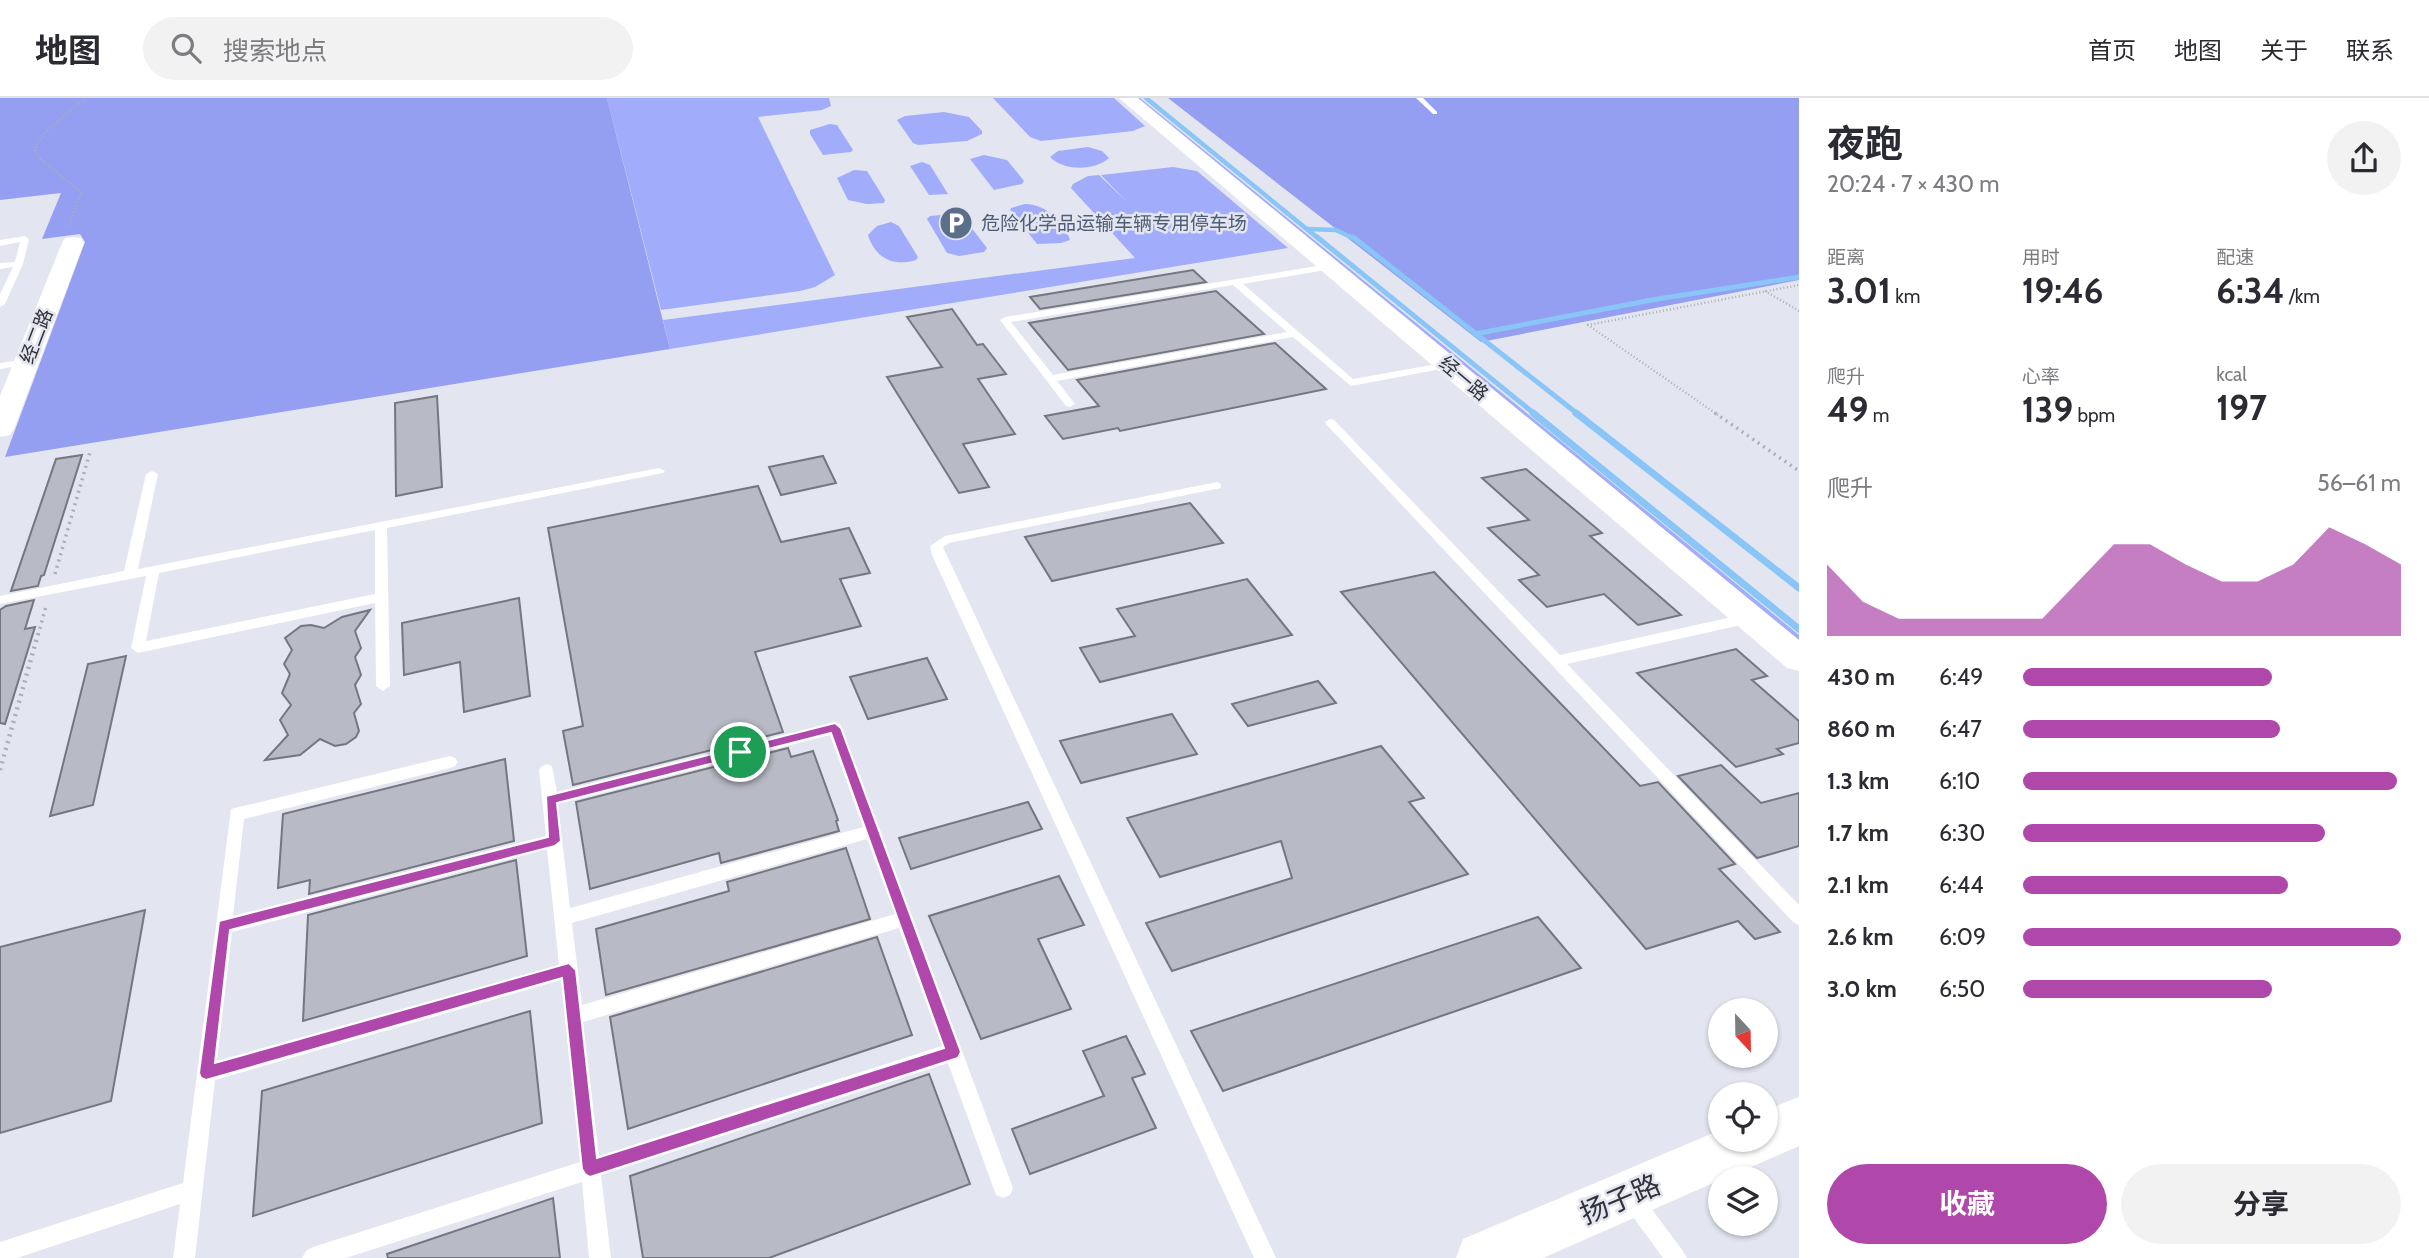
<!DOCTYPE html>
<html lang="zh">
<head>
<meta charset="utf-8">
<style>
  :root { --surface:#fff; --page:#f2f2f3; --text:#2b2b33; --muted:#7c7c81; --line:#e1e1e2; --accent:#af48aa }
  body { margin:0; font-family:Cabin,"Noto Sans SC",sans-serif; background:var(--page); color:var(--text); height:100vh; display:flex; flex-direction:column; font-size:26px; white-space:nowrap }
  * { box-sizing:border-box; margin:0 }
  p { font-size:23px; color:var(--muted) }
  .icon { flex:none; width:38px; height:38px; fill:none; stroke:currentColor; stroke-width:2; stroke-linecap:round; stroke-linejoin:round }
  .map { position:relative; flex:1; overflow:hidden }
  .panel { display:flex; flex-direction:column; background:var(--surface); width:630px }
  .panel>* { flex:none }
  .needle { width:46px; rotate:158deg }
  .buttons { position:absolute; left:1708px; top:900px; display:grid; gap:14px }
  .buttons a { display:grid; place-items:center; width:70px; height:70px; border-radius:50%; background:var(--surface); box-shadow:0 2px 5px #0004; font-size:35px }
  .pin { position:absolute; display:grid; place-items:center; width:60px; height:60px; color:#fff; margin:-30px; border:4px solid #fff; border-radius:50%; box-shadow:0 2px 7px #0007 }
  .round { display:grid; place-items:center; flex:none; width:74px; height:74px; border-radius:37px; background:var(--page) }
  .overview { display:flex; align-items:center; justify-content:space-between; height:119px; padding:0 28px }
  h1 { font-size:38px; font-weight:700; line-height:52px }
  .stats { display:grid; grid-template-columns:repeat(3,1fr); gap:10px; height:119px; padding:7px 28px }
  .stats div { display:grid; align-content:center }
  .stats b { font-size:35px; font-weight:700 }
  .stats small { font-size:19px; font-weight:400 }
  .stats p { font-size:19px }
  .chart { height:196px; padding:14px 28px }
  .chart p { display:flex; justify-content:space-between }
  .chart svg { width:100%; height:126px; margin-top:7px; fill:var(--accent); opacity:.7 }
  .primary-button { display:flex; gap:14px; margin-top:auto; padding:14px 28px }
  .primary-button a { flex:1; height:80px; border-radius:42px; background:var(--accent); color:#fff; font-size:28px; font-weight:700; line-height:80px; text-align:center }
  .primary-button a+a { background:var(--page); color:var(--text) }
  ul { padding:0 28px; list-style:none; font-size:23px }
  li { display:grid; grid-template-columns:112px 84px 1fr; align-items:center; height:52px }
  li i { height:18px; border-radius:9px; background:var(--accent) }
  header { display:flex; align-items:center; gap:42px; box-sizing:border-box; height:98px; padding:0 35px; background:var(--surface); border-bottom:2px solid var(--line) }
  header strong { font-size:33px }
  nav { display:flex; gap:38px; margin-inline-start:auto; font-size:24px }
  .search { width:490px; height:63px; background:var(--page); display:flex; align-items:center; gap:18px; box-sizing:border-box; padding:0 24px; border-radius:38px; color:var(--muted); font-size:26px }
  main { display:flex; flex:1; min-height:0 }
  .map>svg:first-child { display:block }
  .green { fill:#a1adfb }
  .forest { fill:#949ff1 }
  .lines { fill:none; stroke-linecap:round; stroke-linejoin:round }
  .stream-far2 { stroke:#89c5f7; stroke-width:4.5 }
  .stream-far1 { stroke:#89c5f7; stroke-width:5 }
  .stream { stroke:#89c5f7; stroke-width:7 }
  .building { fill:#b8bac5; stroke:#757780; stroke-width:2 }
  .path-far2 { stroke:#adafb8; stroke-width:2.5; stroke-dasharray:1 2.5; stroke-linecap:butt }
  .path-far1 { stroke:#adafb8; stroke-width:3.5; stroke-dasharray:2 4.5; stroke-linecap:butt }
  .path { stroke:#adafb8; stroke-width:4.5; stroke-dasharray:2 5; stroke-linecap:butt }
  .service { fill:#fff; fill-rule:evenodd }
  .tertiary { fill:#fff; fill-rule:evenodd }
  .route { fill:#af48aa; stroke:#fff; stroke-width:2; fill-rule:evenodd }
  .labels { text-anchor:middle; stroke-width:5; stroke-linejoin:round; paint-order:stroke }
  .far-service-label { font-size:19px; fill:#4e5e75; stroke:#e3e5f0; text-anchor:start }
  .far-street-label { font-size:19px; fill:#313236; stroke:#e3e5f0 }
  .near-street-label { font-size:28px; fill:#313236; stroke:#e3e5f0 }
</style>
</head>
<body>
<header>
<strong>地图</strong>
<div class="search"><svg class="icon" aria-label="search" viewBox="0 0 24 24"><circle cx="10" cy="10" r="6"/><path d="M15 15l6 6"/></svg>搜索地点</div>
<nav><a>首页</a><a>地图</a><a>关于</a><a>联系</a></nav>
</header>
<main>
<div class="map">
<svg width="1799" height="1160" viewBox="0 0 1799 1160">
  <rect width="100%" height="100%" fill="#e3e5f0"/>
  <!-- green -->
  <g class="green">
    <polygon points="607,0 829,0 831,8 822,12 758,19 835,177 815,189 800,193 661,212"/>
    <polygon points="993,0 1114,0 1145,28 1133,33 1041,43 1030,39"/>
    <polygon points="1134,0 1140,0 1799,537 1799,546"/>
    <polygon points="944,14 969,19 982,33 982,36 967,43 918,47 913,45 897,22 905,18"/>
    <polygon points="830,26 837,27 853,52 851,54 823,57 810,36 810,32"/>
    <path d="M1088 49 1102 53 1109 60C1095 73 1063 73 1050 59L1058 53Z"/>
    <polygon points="984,57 1007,62 1024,83 1022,86 994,92 970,61"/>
    <polygon points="922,64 930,67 948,96 929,97 910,68"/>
    <polygon points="1173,69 1197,73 1288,150 670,251 663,222 1135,160 1071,90 1073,86 1088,78 1099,77 1127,104 1101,77"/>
    <polygon points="854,72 867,73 885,102 884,105 867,106 848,102 837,80"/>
    <path d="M1025 106C1045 106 1064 123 1070 142L1061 145 1037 146 1010 112 1011 110Z"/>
    <polygon points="951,116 963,119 987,150 984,154 959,158 947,155 927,121 930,118"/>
    <path d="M891 124 899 128 918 159 916 162C893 169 875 160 868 137L877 128Z"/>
  </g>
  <!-- forest -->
  <g class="forest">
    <polygon points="0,0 607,0 670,251 5,359 85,144 80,136 42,141 61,95 0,102"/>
    <polygon points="1168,0 1799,0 1799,182 1481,244"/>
  </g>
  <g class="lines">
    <!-- stream-far2 -->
    <g class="stream-far2">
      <polyline points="1146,0 1319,141"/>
      <polyline points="1307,131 1336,132 1355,141"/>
    </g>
    <!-- stream-far1 -->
    <g class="stream-far1">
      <polyline points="1317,139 1536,317"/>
      <polyline points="1353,139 1579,317"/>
      <polyline points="1475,236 1657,201 1799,179"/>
    </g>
    <!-- stream -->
    <g class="stream">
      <polyline points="1533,315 1799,531"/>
      <polyline points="1576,315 1799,490"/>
    </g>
  </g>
  <!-- building -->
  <g class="building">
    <polygon points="1193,172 1206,184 1040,211 1030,199"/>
    <polygon points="1216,193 1264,236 1068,272 1029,225"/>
    <polygon points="952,211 977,247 983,246 1006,276 978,281 1015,336 963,346 989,389 959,395 887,279 942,269 907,219"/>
    <polygon points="1275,245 1326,291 1120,333 1118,330 1063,341 1045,318 1099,308 1077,282"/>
    <polygon points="437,298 442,389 396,398 395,305"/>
    <polygon points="82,357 44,477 41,478 38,488 11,493 56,361"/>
    <polygon points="823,358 836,385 781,397 769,369"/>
    <polygon points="1526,371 1602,435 1590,438 1681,517 1638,527 1604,496 1547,509 1519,482 1539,477 1488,430 1529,422 1482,380"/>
    <polygon points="758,388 781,444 849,430 870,475 840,481 861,528 755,554 783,634 573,687 563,633 583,628 548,430"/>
    <polygon points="1190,405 1223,445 1052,483 1025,439"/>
    <polygon points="1434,474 1640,688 1658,684 1735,766 1719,771 1780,834 1755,841 1738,823 1646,851 1341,494"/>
    <polygon points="1247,481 1292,537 1100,584 1080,550 1135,538 1117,511"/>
    <polygon points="519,500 530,598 464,614 460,564 404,577 402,525"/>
    <polygon points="34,502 25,531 35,529 5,626 0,625 0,512 6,508"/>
    <polygon points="370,512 355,533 361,550 355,559 361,577 355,587 361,606 354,615 359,633 356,639 346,646 335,648 320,641 300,657 265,662 288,637 280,622 291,607 282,595 290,576 284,566 292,552 285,540 301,528 311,527 324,530 342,519"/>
    <polygon points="1736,551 1767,578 1752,582 1799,623 1799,645 1777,651 1783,656 1736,669 1637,575"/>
    <polygon points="126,558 93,707 50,718 88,566"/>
    <polygon points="927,560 947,601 868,621 850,579"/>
    <polygon points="1318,583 1336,605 1248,628 1232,606"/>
    <polygon points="1172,616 1197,656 1081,685 1060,643"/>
    <polygon points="1381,648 1424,700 1409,704 1468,776 1172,873 1146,825 1292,780 1281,743 1160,779 1127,720"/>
    <polygon points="788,650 791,659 813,653 838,722 836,723 839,733 721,765 719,755 590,791 576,704"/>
    <polygon points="505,661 514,743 309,796 310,782 278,790 283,716"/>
    <polygon points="1721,667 1761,705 1799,695 1799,748 1757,760 1678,678"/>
    <polygon points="1028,704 1042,731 911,771 899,740"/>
    <polygon points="846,750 870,821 606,897 596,831 729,793 727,784"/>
    <polygon points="516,762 527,858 303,923 308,817"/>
    <polygon points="1059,778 1084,827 1038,841 1071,911 981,941 929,818"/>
    <polygon points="145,812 111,1003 0,1035 0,849"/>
    <polygon points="1538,819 1581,870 1223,993 1191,933"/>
    <polygon points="877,839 912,937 628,1031 610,919"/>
    <polygon points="530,913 542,1025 253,1118 262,993"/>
    <polygon points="1126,938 1145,976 1132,980 1156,1030 1030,1076 1012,1031 1104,998 1083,953"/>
    <polygon points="929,976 970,1086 769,1160 643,1160 630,1078"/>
    <polygon points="553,1100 560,1160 388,1160 387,1156"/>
  </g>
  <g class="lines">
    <!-- path-far2 -->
    <g class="path-far2">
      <polyline points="69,128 81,94 40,61 34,50 46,33 86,0"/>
      <polyline points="1765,193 1799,213"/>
      <polyline points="1718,317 1588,227 1799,187"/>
    </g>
    <!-- path-far1 -->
    <g class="path-far1">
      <polyline points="1715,315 1799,373"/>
      <polyline points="55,476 90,354"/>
      <polyline points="38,537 46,508"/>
    </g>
    <!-- path -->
    <polyline class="path" points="0,672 38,536"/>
    <!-- service -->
    <g class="service">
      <polygon points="1416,0 1423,0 1437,14 1437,16 1433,16"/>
      <polygon points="25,138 29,141 23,166 5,206 0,209 0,196 13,169 0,171 0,165 15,164 20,144 0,148 0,142"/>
      <path d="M1329 166 1333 169 1332 171 1243 186 1353 281 1448 264 1453 267 1452 269 1351 288 1293 239 1057 283 1075 306 1070 309 1066 308 1000 222 1005 219ZM1233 187 1287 234 1053 277 1011 224Z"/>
      <polygon points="26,261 30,262 30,266 0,271 0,265"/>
      <polygon points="1330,321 1334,322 1560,557 1750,515 1755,517 1757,520 1755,523 1750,525 1567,566 1799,807 1799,827 1793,824 1326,326 1325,324"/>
      <path d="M659 370 665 373 663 375 387 430 390 588 383 593 376 588 375 505 138 555 131 550 146 478 0 506V498L124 473 146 376 152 373 158 376 138 471ZM375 432V496L146 543 159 475Z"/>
      <polygon points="1217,384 1221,386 1221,390 949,445 943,449 1276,1160 1254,1160 932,457 930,448 945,438"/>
      <path d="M835 624 840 626 842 630 1013 1090 1010 1097 1003 1100 996 1097 948 965 601 1077 611 1160H589L582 1084 346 1160H302L306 1153 313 1149 580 1064 561 882 215 982 195 1160H173L180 1106 17 1160H0V1144L183 1085 231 711 450 658 455 660 458 664 455 668 450 670 244 721 233 818 546 738 539 672 542 668 547 666 552 668 557 694ZM830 637 863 729 570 810 558 706ZM867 741 895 816 582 907 572 825ZM547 751 559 867 217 963 232 834ZM899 830 942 948 599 1058 583 924Z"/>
      <polygon points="1632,1091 1639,1094 1683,1153 1687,1160 1663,1160 1625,1108 1622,1101 1625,1094"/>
    </g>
    <!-- tertiary -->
    <g class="tertiary">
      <polygon points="1119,0 1138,0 1799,542 1799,573 1787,570"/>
      <polygon points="73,139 81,140 84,145 14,331 10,337 0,339 0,298 62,145 65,140"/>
      <polygon points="1799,999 1799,1048 1726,1080 1720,1080 1720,1082 1543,1160 1456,1160 1463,1141 1720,1032 1720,1041 1766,1041 1766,1012"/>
    </g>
  </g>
  <!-- route -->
  <path class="route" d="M835 625 841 630 961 954 958 960 590 1079 585 1076 582 1071 562 880 206 982 201 980 199 975 219 823 548 739 546 698ZM831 635 944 950 597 1060 576 872 569 865 215 965 230 832 555 748 561 743 557 705Z"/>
  <!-- icons -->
  <defs>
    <symbol id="parking-disc" viewBox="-11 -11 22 22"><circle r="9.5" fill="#5c6f8a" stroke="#e3e5f0"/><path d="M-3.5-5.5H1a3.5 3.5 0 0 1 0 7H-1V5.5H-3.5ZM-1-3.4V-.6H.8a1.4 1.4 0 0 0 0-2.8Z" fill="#fff"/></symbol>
  </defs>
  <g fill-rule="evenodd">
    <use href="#parking-disc" x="937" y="106" width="38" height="38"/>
  </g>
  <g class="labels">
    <!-- far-service labels -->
    <g class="far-service-label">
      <text x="981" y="132">危险化学品运输车辆专用停车场</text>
    </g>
    <!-- far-street labels -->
    <g class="far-street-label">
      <text transform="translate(36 238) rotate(-69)" y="7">经二路</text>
      <text transform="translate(1464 280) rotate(40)" y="7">经一路</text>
    </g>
    <!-- near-street labels -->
    <g class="near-street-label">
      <text transform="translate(1620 1101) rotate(-23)" y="10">扬子路</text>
    </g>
  </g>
</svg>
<div class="buttons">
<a><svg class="needle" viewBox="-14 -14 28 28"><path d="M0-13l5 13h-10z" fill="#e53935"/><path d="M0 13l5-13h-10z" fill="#7c7c81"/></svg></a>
<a><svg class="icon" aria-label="locate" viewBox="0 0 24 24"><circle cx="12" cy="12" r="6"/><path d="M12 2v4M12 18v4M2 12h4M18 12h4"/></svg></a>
<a><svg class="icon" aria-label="layers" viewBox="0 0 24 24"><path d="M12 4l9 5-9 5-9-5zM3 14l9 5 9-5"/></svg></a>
</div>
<div class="pin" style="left:740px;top:654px;background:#1e9e55"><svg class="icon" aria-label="arrive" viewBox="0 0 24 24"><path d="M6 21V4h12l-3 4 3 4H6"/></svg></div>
</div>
<section class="panel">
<div class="overview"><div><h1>夜跑</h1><p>20:24 · 7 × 430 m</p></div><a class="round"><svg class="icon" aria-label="share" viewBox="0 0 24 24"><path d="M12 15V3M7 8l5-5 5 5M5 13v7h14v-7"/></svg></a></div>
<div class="stats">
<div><p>距离</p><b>3.01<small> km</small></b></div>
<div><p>用时</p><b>19:46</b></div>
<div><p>配速</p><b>6:34<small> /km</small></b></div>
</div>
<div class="stats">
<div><p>爬升</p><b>49<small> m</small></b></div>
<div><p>心率</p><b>139<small> bpm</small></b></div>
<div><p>kcal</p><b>197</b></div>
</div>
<div class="chart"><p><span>爬升</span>56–61 m</p>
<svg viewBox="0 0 160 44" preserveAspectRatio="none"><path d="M0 44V19L10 32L20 38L30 38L40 38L50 38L60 38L70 25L80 12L90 12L100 19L110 25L120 25L130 19L140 6L150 12L160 19V44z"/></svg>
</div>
<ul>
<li><b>430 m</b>6:49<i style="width:66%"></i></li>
<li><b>860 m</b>6:47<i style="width:68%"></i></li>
<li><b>1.3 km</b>6:10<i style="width:99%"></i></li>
<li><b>1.7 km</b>6:30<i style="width:80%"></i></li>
<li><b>2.1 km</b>6:44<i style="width:70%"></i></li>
<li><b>2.6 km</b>6:09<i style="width:100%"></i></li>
<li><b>3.0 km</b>6:50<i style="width:66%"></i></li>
</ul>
<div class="primary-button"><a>收藏</a><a>分享</a></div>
</section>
</main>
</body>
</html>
